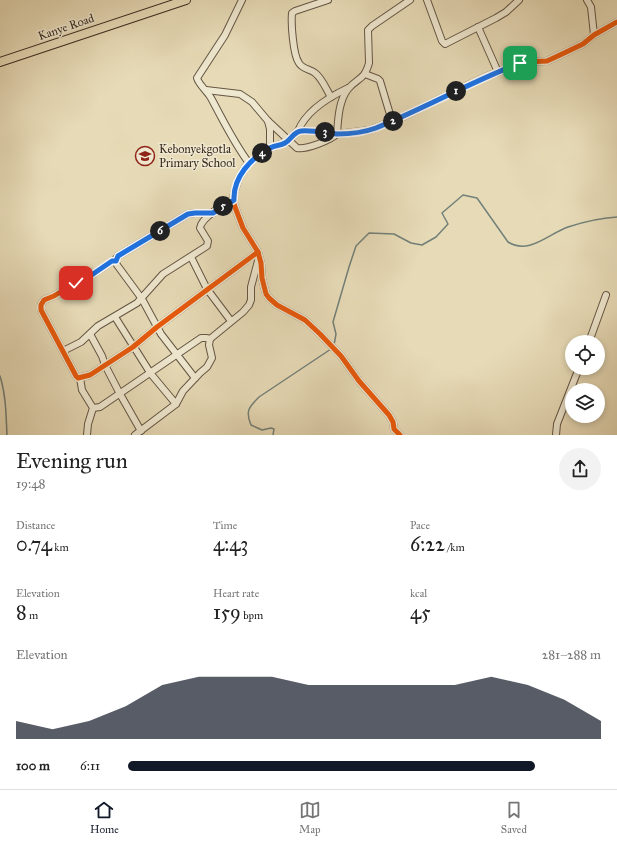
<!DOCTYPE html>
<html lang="en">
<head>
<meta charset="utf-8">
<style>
  :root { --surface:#fff; --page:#f2f2f2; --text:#222; --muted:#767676; --line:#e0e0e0; --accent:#111827 }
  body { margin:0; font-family:"IM FELL Great Primer",serif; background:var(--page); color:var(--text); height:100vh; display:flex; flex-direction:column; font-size:15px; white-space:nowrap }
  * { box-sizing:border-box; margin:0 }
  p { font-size:13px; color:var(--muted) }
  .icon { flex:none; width:22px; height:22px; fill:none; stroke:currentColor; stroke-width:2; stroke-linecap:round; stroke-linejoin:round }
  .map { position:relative; height:435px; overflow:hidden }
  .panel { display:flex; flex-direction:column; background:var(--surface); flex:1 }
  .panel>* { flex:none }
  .controls { position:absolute; left:565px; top:335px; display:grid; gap:8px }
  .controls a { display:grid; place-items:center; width:40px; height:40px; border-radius:50%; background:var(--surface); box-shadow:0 2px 6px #0003; font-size:20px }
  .pin { position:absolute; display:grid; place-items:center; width:34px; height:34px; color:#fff; margin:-17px; border-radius:8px; box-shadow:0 2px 6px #0006 }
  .km { position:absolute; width:20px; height:20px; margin:-10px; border-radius:50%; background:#222; color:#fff; font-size:11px; line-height:20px; text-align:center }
  .round { display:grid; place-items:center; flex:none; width:42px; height:42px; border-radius:21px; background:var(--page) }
  .headline { display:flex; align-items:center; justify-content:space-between; height:68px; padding:0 16px }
  h1 { font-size:22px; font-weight:600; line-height:30px }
  .figures { display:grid; grid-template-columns:repeat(3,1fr); gap:6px; height:68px; padding:4px 16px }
  .figures div { display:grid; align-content:center }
  .figures b { font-size:20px; font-weight:600 }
  .figures small { font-size:11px; font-weight:400 }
  .figures p { font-size:11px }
  .chart { height:112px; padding:8px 16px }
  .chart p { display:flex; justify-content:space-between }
  .chart svg { width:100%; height:72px; margin-top:4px; fill:var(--accent); opacity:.7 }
  ul { padding:0 16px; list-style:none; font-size:13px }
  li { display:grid; grid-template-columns:64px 48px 1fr; align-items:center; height:30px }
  li i { height:10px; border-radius:5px; background:var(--accent) }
  .tab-bar { display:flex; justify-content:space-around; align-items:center; height:56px; border-top:1px solid var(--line); background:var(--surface); font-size:11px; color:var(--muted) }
  .tab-bar a { display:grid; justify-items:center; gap:2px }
  .tab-bar .current { color:var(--accent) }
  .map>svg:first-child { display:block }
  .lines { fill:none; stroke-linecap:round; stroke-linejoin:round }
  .stream { stroke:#728079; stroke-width:1.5 }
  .minor-casing { stroke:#645645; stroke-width:8 }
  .major-casing { stroke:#392a1f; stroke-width:10 }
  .minor { stroke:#efe8d0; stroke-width:6 }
  .major { stroke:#e7dbb7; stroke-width:8 }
  .cycleway-casing { stroke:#efe8d0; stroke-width:8 }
  .cycleway { stroke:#e8590c; stroke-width:5 }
  .route-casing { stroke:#fff; stroke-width:8 }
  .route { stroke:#1a73e8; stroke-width:5 }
  .labels { text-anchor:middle; stroke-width:3; stroke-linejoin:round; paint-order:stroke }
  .street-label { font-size:12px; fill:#392a1f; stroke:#efe8d0 }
  .poi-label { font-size:12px; fill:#392a1f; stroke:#efe8d0; text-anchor:start }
</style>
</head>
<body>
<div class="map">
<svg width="617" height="435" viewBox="0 0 617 435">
  <rect width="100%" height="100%" fill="#e7dbb7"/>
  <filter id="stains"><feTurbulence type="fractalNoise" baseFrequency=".005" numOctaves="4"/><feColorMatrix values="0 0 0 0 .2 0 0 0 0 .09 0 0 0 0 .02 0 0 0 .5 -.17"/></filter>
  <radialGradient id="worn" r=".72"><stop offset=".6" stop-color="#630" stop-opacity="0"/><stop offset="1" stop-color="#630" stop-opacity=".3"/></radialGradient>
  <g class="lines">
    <!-- stream -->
    <g class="stream">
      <path d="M334 345 336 334 333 322 349 267 356 246 369 233 394 234 411 243 422 245 436 237 448 224 442 213 463 195 477 198 508 242C529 255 548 234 568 227 583 222 601 218 617 217"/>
      <path d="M0 376C6 395 6 415 7 435"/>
      <path d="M273 435 274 429 271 428 262 430 251 425C245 411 249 407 259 397L331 349"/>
    </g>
    <defs>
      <g id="minor">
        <path d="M242 0 225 35 197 78C199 85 207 91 211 98 223 120 234 143 249 163"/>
        <path d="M328 0 295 11 292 13C291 23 293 55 299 63 302 69 310 69 315 73 322 78 326 89 331 97"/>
        <polyline points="427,0 442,41 445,44 496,18 506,12 519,0"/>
        <polyline points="587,0 591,7 594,35"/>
        <polyline points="478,27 498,72"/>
        <polyline points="365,74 378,79 380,81 392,121"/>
        <path d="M206 90 240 94 252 102 268 121 297 148C306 150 331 140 337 134 338 119 339 100 348 89 358 77 364 81 369 63L368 30 372 26 410 0"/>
        <polyline points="268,121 270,129 270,148"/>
        <path d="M298 131C306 111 329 97 348 88"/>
        <polyline points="191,257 207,289 231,321"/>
        <polyline points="115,261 111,262 93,274 70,286 54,296 44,300 41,305 41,310 76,376 78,378 90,375 133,347 157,327 258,252"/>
        <polyline points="115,317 151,374 176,404"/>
        <polyline points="90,334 102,356 105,365 120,394 141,431"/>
        <polyline points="589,342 606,295"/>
        <path d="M63 351 81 342 98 326 137 303 163 274 207 246 208 241 200 228C201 218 224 204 233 200"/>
        <polyline points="80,378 82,390 93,408 88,424 87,435"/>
        <polyline points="195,378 161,334 142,299 117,265 115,260 118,256 188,214 195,213 213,213"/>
        <polyline points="93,408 100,407 201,338 206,338 210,339"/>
        <polyline points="135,435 176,404 183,391 200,373 207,367 212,358 209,345 210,339 243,312 249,305 251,300 251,287 259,257"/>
        <polyline points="400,435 394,429 393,422 389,415 359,381 341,356 320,334 305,320 277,305 269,298 266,294 262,278 261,263 258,252 243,228 235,207 233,200 234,193 239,178 246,166 257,157 270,148 286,142 298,131 314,131 337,134 370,130 405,116 482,78 511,67 526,62 547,61 560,55 583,44 594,35 617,22"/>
        <polyline points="556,435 557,424 579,368"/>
      </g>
      <polyline id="major" points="0,62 186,0"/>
    </defs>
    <!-- minor casing -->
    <use href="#minor" class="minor-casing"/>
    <!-- major casing -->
    <use href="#major" class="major-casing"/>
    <!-- minor -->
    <use href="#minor" class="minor"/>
    <!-- major -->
    <use href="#major" class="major"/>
    <defs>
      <g id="cycleway">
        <polyline points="115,261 111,262 93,274 70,286 54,296 44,300 41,305 41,310 76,376 78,378 90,375 133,347 157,327 258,252"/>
        <polyline points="400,435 394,429 393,422 389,415 359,381 341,356 320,334 305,320 277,305 269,298 266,294 262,278 261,263 258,252 243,228 235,207 233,200 234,193 239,178 246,166 257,157 270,148 286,142 298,131 314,131 337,134 370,130 405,116 482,78 511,67 526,62 547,61 560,55 583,44 594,35 617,22"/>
      </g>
    </defs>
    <!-- cycleway casing -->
    <use href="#cycleway" class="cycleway-casing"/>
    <!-- cycleway -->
    <use href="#cycleway" class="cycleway"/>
  </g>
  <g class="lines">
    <defs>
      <path id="route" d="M76 283 93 274 112 261H116L118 256 188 214 195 213H213L234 200C233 177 251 158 270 148 275 145 280 146 285 143 291 140 293 132 301 131 313 130 325 133 337 134 350 134 365 132 376 128 425 108 471 82 520 63"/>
    </defs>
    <!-- route casing -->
    <use href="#route" class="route-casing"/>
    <!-- route -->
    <use href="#route" class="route"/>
  </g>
  <!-- icons -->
  <defs>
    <symbol id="school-ring" viewBox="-11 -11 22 22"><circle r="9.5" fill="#efe8d0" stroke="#8f2418" stroke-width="1.5"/><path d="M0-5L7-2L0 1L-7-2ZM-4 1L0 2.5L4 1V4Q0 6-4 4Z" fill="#8f2418"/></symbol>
  </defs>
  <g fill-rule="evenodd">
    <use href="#school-ring" x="134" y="145" width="22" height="22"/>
  </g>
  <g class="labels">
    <!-- street labels -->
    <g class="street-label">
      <text transform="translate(66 27) rotate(-19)" y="4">Kanye Road</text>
    </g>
    <!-- poi labels -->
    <g class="poi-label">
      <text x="159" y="153">Kebonyekgotla<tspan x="159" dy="14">Primary School</tspan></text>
    </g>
  </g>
  <rect width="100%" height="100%" filter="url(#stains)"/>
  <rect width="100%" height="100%" fill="url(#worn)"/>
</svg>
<div class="controls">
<a><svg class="icon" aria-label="locate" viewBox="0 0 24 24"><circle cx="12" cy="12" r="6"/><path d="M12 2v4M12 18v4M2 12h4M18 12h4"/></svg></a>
<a><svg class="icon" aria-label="layers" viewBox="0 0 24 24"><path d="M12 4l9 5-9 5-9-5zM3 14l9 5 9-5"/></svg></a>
</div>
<div class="pin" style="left:520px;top:63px;background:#1e9e55"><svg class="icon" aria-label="arrive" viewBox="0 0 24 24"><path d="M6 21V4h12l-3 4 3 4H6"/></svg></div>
<div class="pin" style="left:76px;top:283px;background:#d93025"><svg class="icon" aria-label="check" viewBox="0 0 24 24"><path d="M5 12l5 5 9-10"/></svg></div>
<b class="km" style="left:456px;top:91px">1</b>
<b class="km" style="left:393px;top:121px">2</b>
<b class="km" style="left:325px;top:132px">3</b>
<b class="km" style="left:262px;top:153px">4</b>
<b class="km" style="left:223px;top:206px">5</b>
<b class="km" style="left:160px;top:231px">6</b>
</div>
<section class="panel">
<div class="headline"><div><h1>Evening run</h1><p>19:48</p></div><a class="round"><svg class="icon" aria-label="share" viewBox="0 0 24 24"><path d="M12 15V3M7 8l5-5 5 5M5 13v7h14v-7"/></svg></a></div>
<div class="figures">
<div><p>Distance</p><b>0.74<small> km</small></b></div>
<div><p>Time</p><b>4:43</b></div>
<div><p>Pace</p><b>6:22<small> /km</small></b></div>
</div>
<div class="figures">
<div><p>Elevation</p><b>8<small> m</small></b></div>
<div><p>Heart rate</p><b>159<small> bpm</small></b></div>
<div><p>kcal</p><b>45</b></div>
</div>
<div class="chart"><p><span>Elevation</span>281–288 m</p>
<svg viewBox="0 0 160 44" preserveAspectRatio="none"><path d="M0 44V33L10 38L20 33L30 24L40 11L50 6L60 6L70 6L80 11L90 11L100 11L110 11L120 11L130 6L140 11L150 20L160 33V44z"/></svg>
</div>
<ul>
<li><b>100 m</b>6:11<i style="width:86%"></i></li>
</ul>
</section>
<nav class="tab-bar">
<a class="current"><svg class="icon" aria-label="home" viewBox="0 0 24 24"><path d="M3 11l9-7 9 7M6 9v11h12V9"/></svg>Home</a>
<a><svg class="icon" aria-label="map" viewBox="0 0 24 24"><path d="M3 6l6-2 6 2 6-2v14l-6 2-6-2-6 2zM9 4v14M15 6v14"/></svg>Map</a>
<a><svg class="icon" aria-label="saved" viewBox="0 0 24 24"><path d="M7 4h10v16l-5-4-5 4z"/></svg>Saved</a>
</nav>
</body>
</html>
